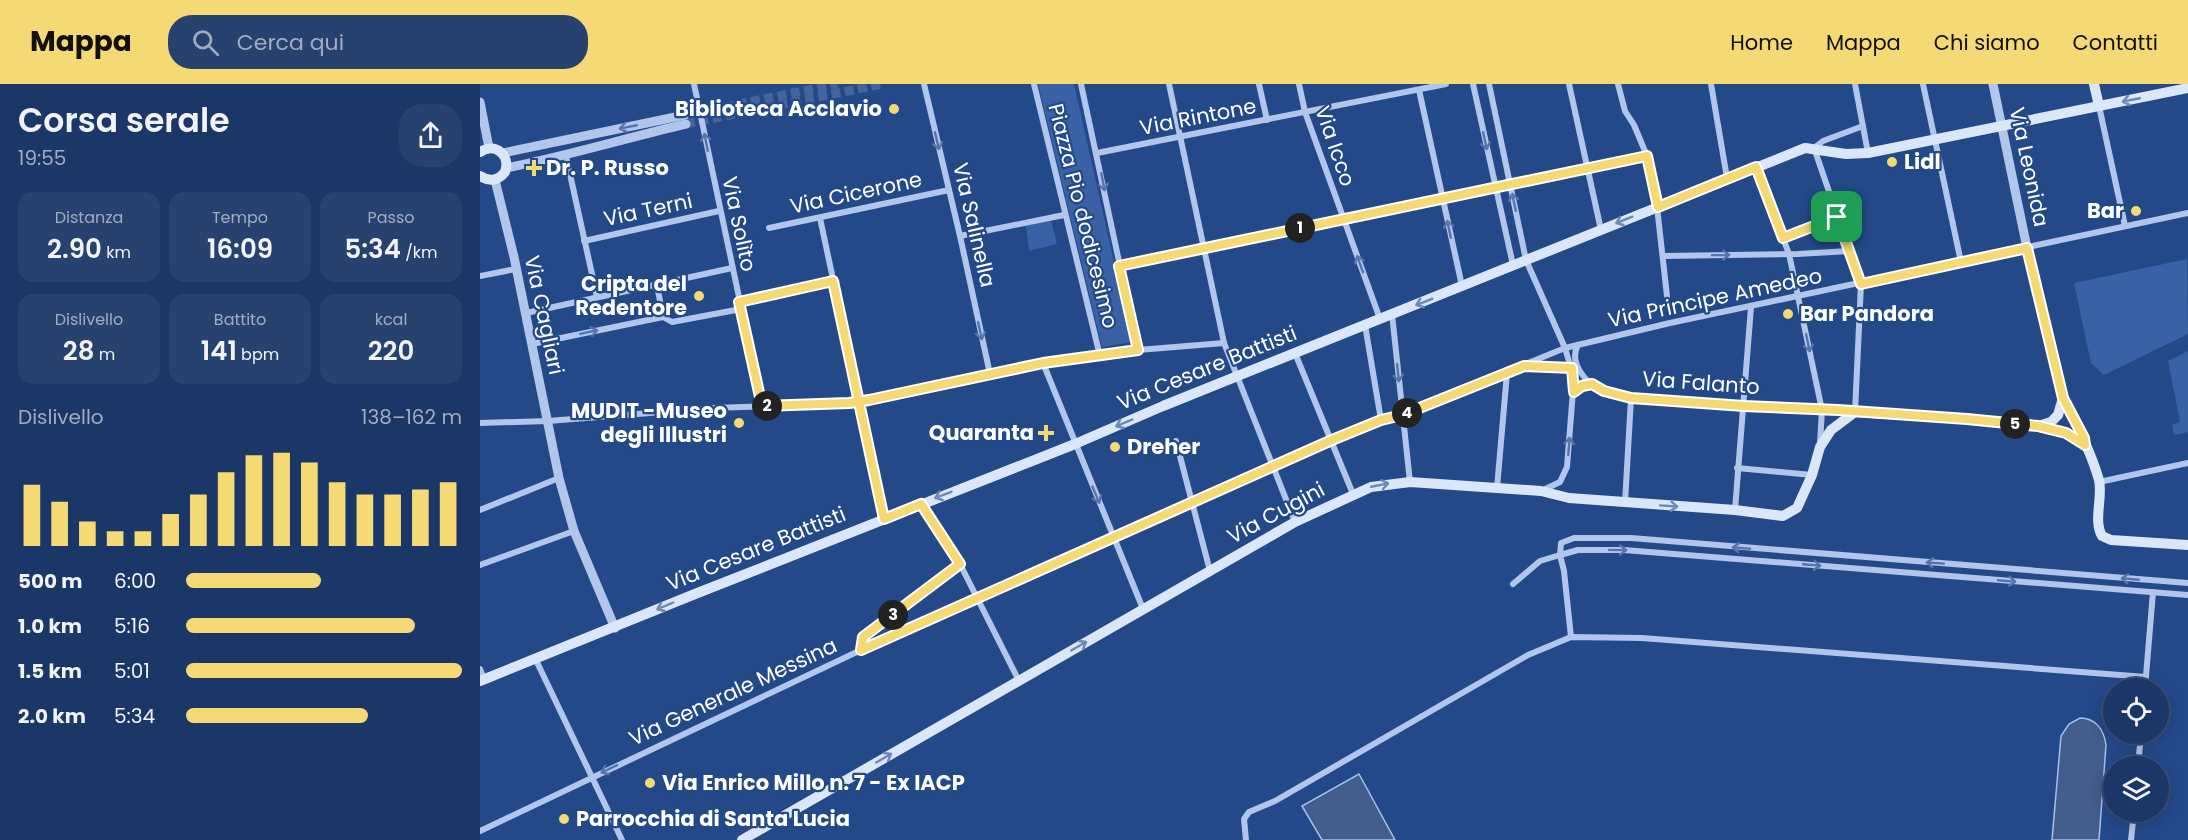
<!DOCTYPE html>
<html lang="it">
<head>
<meta charset="utf-8">
<style>
  :root { --surface:#1b3767; --page:#284270; --text:#f1f3f6; --muted:#a0acc0; --line:#39517b; --accent:#f4d974 }
  body { margin:0; font-family:Poppins,sans-serif; background:var(--page); color:var(--text); height:100vh; display:flex; flex-direction:column; font-size:22px; white-space:nowrap }
  * { box-sizing:border-box; margin:0 }
  p { font-size:20px; color:var(--muted) }
  .icon { flex:none; width:33px; height:33px; fill:none; stroke:currentColor; stroke-width:2; stroke-linecap:round; stroke-linejoin:round }
  .map { position:relative; flex:1; overflow:hidden }
  .side { display:flex; flex-direction:column; background:var(--surface); width:480px }
  .side>* { flex:none }
  .controls { position:absolute; left:1623px; top:594px; display:grid; gap:12px }
  .controls a { display:grid; place-items:center; width:66px; height:66px; border-radius:50%; background:var(--surface); box-shadow:0 3px 15px #0003,0 0 0 2px var(--line); font-size:30px }
  .pin { position:absolute; display:grid; place-items:center; width:51px; height:51px; color:#fff; margin:-26px; border-radius:12px; box-shadow:0 3px 9px #0006 }
  .km { position:absolute; width:30px; height:30px; margin:-15px; border-radius:50%; background:#222; color:#fff; font-size:16px; line-height:30px; text-align:center }
  .round { display:grid; place-items:center; flex:none; width:63px; height:63px; border-radius:24px; background:var(--page) }
  .head { display:flex; align-items:center; justify-content:space-between; height:102px; padding:0 18px }
  h1 { font-size:33px; font-weight:600; line-height:45px }
  .figures { display:grid; grid-template-columns:repeat(3,1fr); gap:9px; height:102px; padding:6px 18px }
  .figures div { display:grid; align-content:center; border-radius:15px; background:var(--page); text-align:center }
  .figures b { font-size:26px; font-weight:600 }
  .figures small { font-size:16px; font-weight:400 }
  .figures p { font-size:16px }
  .chart { height:168px; padding:12px 18px }
  .chart p { display:flex; justify-content:space-between }
  .chart svg { width:100%; height:108px; margin-top:6px; stroke:var(--accent); stroke-width:6 }
  ul { padding:0 18px; list-style:none; font-size:20px }
  li { display:grid; grid-template-columns:96px 72px 1fr; align-items:center; height:45px }
  li i { height:15px; border-radius:8px; background:var(--accent) }
  header { display:flex; align-items:center; gap:36px; box-sizing:border-box; height:84px; padding:0 30px; background:var(--accent); color:#111 }
  header strong { font-size:28px }
  nav { display:flex; gap:33px; margin-inline-start:auto; font-size:21px }
  .search { width:420px; height:54px; background:var(--page); display:flex; align-items:center; gap:15px; box-sizing:border-box; padding:0 21px; border-radius:24px; color:var(--muted); font-size:22px }
  main { display:flex; flex:1; min-height:0 }
  .map>svg:first-child { display:block }
  .green { fill:#3861a6 }
  .water { fill:#435d8c; stroke:#a5c0eb; stroke-width:1.5 }
  .lines { fill:none; stroke-linecap:round; stroke-linejoin:round }
  .tertiary-tunnel { stroke:#45649b; stroke-width:9; stroke-dasharray:9 4.5; stroke-linecap:butt }
  .minor { stroke:#b0c6ea; stroke-width:6 }
  .tertiary { stroke:#b0c6ea; stroke-width:9 }
  .secondary { stroke:#dbe6f8; stroke-width:10 }
  .oneway { stroke:#6d88b5 }
  .oneway2 { stroke:#5575ab }
  .route-casing { stroke:#fff; stroke-width:12 }
  .route { stroke:#f4d974; stroke-width:8 }
  .poi-dot { fill:#f4d974; stroke:#244989; stroke-width:2 }
  .labels { text-anchor:middle; stroke-width:4.5; stroke-linejoin:round; paint-order:stroke }
  .poi-label { font-size:21px; font-weight:bold; fill:#fff; stroke:#244989; text-anchor:start }
  .street-label { font-size:21px; fill:#fff; stroke:#244989 }
</style>
</head>
<body>
<header>
<strong>Mappa</strong>
<div class="search"><svg class="icon" aria-label="search" viewBox="0 0 24 24"><circle cx="10" cy="10" r="6"/><path d="M15 15l6 6"/></svg>Cerca qui</div>
<nav><a>Home</a><a>Mappa</a><a>Chi siamo</a><a>Contatti</a></nav>
</header>
<main>
<section class="side">
<div class="head"><div><h1>Corsa serale</h1><p>19:55</p></div><a class="round"><svg class="icon" aria-label="share" viewBox="0 0 24 24"><path d="M12 15V3M7 8l5-5 5 5M5 13v7h14v-7"/></svg></a></div>
<div class="figures">
<div><p>Distanza</p><b>2.90<small> km</small></b></div>
<div><p>Tempo</p><b>16:09</b></div>
<div><p>Passo</p><b>5:34<small> /km</small></b></div>
</div>
<div class="figures">
<div><p>Dislivello</p><b>28<small> m</small></b></div>
<div><p>Battito</p><b>141<small> bpm</small></b></div>
<div><p>kcal</p><b>220</b></div>
</div>
<div class="chart"><p><span>Dislivello</span>138–162 m</p>
<svg viewBox="0 0 160 44" preserveAspectRatio="none"><path d="M5 44V19M15 44V26M25 44V34M35 44V38M45 44V38M55 44V31M65 44V23M75 44V14M85 44V7M95 44V6M105 44V10M115 44V18M125 44V23M135 44V23M145 44V21M155 44V18"/></svg>
</div>
<ul>
<li><b>500 m</b>6:00<i style="width:49%"></i></li>
<li><b>1.0 km</b>5:16<i style="width:83%"></i></li>
<li><b>1.5 km</b>5:01<i style="width:100%"></i></li>
<li><b>2.0 km</b>5:34<i style="width:66%"></i></li>
</ul>
</section>
<div class="map">
<svg width="1708" height="756" viewBox="0 0 1708 756">
  <rect width="100%" height="100%" fill="#244989"/>
  <!-- green -->
  <g class="green">
    <polygon points="558,0 594,0 652,258 622,263"/>
    <polygon points="571,136 577,160 549,167 546,142"/>
    <polygon points="1707,175 1708,250 1624,291 1611,279 1594,199"/>
    <polygon points="1708,267 1708,348 1694,351 1692,341 1700,338 1688,277"/>
  </g>
  <!-- water -->
  <g class="water">
    <path d="M1600 634C1616 634 1624 646 1626 661L1619 756H1572L1581 652 1589 640Z"/>
    <polygon points="879,690 915,756 842,756 822,722"/>
  </g>
  <g class="lines">
    <!-- tertiary-tunnel -->
    <g class="tertiary-tunnel">
      <polyline points="205,31 357,0"/>
      <polyline points="206,40 402,0"/>
    </g>
    <!-- minor -->
    <g class="minor">
      <polyline points="214,0 282,322"/>
      <polyline points="444,0 480,152 510,290"/>
      <polyline points="554,0 620,272"/>
      <polyline points="601,0 658,266"/>
      <polyline points="689,0 744,259 815,438"/>
      <polyline points="779,0 787,36"/>
      <polyline points="819,0 825,28 900,235"/>
      <polyline points="993,0 1033,181"/>
      <polyline points="1009,0 1046,176 1085,264 1094,294 1087,383 1080,398 1061,407"/>
      <polyline points="1089,0 1121,146"/>
      <polyline points="1138,0 1145,27 1154,41 1167,72 1177,123 1187,212"/>
      <polyline points="1231,0 1247,94"/>
      <polyline points="1375,0 1388,69"/>
      <polyline points="1443,0 1481,178"/>
      <polyline points="939,6 982,202"/>
      <polyline points="1619,22 1645,142"/>
      <polyline points="617,69 966,0"/>
      <polyline points="86,72 117,213"/>
      <polyline points="1276,83 1309,170 1342,326 1340,359"/>
      <polyline points="340,134 404,435"/>
      <polyline points="289,144 469,106"/>
      <polyline points="480,152 584,131"/>
      <polyline points="1303,154 1357,133"/>
      <polyline points="104,157 239,127"/>
      <polyline points="1183,172 1318,170 1369,167"/>
      <polyline points="639,182 1167,72"/>
      <polyline points="0,192 36,185"/>
      <polyline points="177,201 183,233"/>
      <polyline points="259,218 353,197"/>
      <polyline points="46,229 252,184"/>
      <polyline points="912,230 930,398"/>
      <polyline points="885,241 901,336"/>
      <polyline points="52,260 183,233 192,238 261,225"/>
      <path d="M1098 261C1088 279 1106 299 1122 307 1131 310 1142 312 1151 314L1375 328 1381 200 1334 64 1343 57 1383 42"/>
      <polyline points="815,269 873,410"/>
      <polyline points="563,279 663,525"/>
      <polyline points="1048,282 1092,284"/>
      <polyline points="1094,308 1102,302 1112,300"/>
      <polyline points="0,339 68,337 234,324 369,319 563,279 658,266 744,259"/>
      <polyline points="696,357 730,487"/>
      <polyline points="1257,384 1332,391"/>
      <polyline points="1619,398 1708,379"/>
      <polyline points="1017,404 1027,289"/>
      <polyline points="1145,419 1151,314"/>
      <polyline points="442,420 480,480 539,597"/>
      <polyline points="0,426 79,394"/>
      <polyline points="1255,426 1271,223"/>
      <polyline points="0,481 94,447"/>
      <polyline points="1708,499 1151,454 1094,454 1081,459 1080,471 1098,466 1144,466 1708,511"/>
      <polyline points="1033,500 1060,477 1080,471 1084,487 1091,553"/>
      <polyline points="381,566 383,553 480,480"/>
      <polyline points="55,574 142,756"/>
      <polyline points="0,585 4,595"/>
      <polyline points="1665,604 1673,508"/>
      <polyline points="1658,682 1661,650"/>
      <polyline points="0,747 381,566 843,359 901,336 922,331 1085,264 1190,239 1708,129"/>
      <polyline points="766,756 764,735 769,728 795,717 1048,571 1091,553 1162,554 1666,593"/>
      <polyline points="1651,756 1654,728"/>
    </g>
    <!-- tertiary -->
    <g class="tertiary">
      <polyline points="1513,0 1547,164 1583,314"/>
      <polyline points="0,18 9,64"/>
      <polyline points="23,69 205,31"/>
      <path d="M26 84C87 72 146 54 206 40"/>
      <polyline points="15,96 34,173 79,394 94,447 135,544"/>
    </g>
    <!-- secondary -->
    <g class="secondary">
      <polyline points="1614,0 1619,22"/>
      <path d="M0 68C15 58 31 71 25 88 18 97 9 98 0 92"/>
      <path d="M1583 314C1597 340 1611 368 1619 396 1623 414 1613 436 1622 452L1631 456 1708 461"/>
      <polyline points="1559,343 1586,349 1605,361"/>
      <polyline points="0,597 215,510 595,360 683,322 1325,64 1366,70 1388,69 1708,4"/>
      <polyline points="262,756 815,438 891,403 930,398 1061,407 1089,414 1255,426 1303,432 1317,424 1332,391 1340,363 1351,346 1375,328 1487,335 1558,342 1571,338 1578,331 1583,314"/>
    </g>
  </g>
  <!-- one-way arrows -->
  <defs><path id="oneway-shaft" d="M-6 0H5M1.5-3L5.5 0L1.5 3" fill="none" stroke-width="1.6" stroke-linecap="round" stroke-linejoin="round" transform="scale(1.5)"/></defs>
  <g class="oneway">
    <use href="#oneway-shaft" transform="translate(1651 16) rotate(169)"/>
    <use href="#oneway-shaft" transform="translate(1144 136) rotate(158)"/>
    <use href="#oneway-shaft" transform="translate(944 218) rotate(158)"/>
    <use href="#oneway-shaft" transform="translate(644 339) rotate(157)"/>
    <use href="#oneway-shaft" transform="translate(900 401) rotate(-11)"/>
    <use href="#oneway-shaft" transform="translate(463 411) rotate(159)"/>
    <use href="#oneway-shaft" transform="translate(1189 422) rotate(4)"/>
    <use href="#oneway-shaft" transform="translate(185 522) rotate(157)"/>
    <use href="#oneway-shaft" transform="translate(599 562) rotate(-30)"/>
    <use href="#oneway-shaft" transform="translate(404 674) rotate(-30)"/>
  </g>
  <g class="oneway2">
    <use href="#oneway-shaft" transform="translate(148 43) rotate(169)"/>
    <use href="#oneway-shaft" transform="translate(457 57) rotate(77)"/>
    <use href="#oneway-shaft" transform="translate(1005 57) rotate(78)"/>
    <use href="#oneway-shaft" transform="translate(226 58) rotate(-101)"/>
    <use href="#oneway-shaft" transform="translate(623 98) rotate(79)"/>
    <use href="#oneway-shaft" transform="translate(1034 118) rotate(-102)"/>
    <use href="#oneway-shaft" transform="translate(969 145) rotate(-102)"/>
    <use href="#oneway-shaft" transform="translate(1241 171) rotate(-1)"/>
    <use href="#oneway-shaft" transform="translate(880 180) rotate(-110)"/>
    <use href="#oneway-shaft" transform="translate(500 247) rotate(78)"/>
    <use href="#oneway-shaft" transform="translate(109 248) rotate(-12)"/>
    <use href="#oneway-shaft" transform="translate(1328 259) rotate(78)"/>
    <use href="#oneway-shaft" transform="translate(918 289) rotate(84)"/>
    <use href="#oneway-shaft" transform="translate(1089 362) rotate(-85)"/>
    <use href="#oneway-shaft" transform="translate(616 411) rotate(67)"/>
    <use href="#oneway-shaft" transform="translate(1261 464) rotate(-175)"/>
    <use href="#oneway-shaft" transform="translate(1138 466) rotate(1)"/>
    <use href="#oneway-shaft" transform="translate(1455 479) rotate(-176)"/>
    <use href="#oneway-shaft" transform="translate(1332 481) rotate(5)"/>
    <use href="#oneway-shaft" transform="translate(1650 495) rotate(-175)"/>
    <use href="#oneway-shaft" transform="translate(1527 497) rotate(5)"/>
    <use href="#oneway-shaft" transform="translate(129 685) rotate(154)"/>
  </g>
  <g class="lines">
    <defs>
      <polyline id="route" points="1357,133 1303,154 1276,83 1178,123 1167,72 639,182 658,266 563,279 389,316 369,319 282,322 259,218 353,197 404,435 441,420 480,480 383,553 381,566 852,356 901,336 922,331 1044,282 1092,284 1094,308 1102,302 1112,300 1124,307 1151,314 1264,322 1358,326 1487,335 1558,342 1586,349 1605,361 1604,354 1583,314 1547,164 1381,200 1357,133"/>
    </defs>
    <!-- route casing -->
    <use href="#route" class="route-casing"/>
    <!-- route -->
    <use href="#route" class="route"/>
  </g>
  <!-- markers -->
  <g class="poi-dot">
    <circle cx="414" cy="25" r="6"/>
    <circle cx="1412" cy="78" r="6"/>
    <path d="M51 75h6v6h6v6h-6v6h-6v-6h-6v-6h6z"/>
    <circle cx="1656" cy="127" r="6"/>
    <circle cx="219" cy="212" r="6"/>
    <circle cx="1308" cy="230" r="6"/>
    <circle cx="259" cy="339" r="6"/>
    <path d="M563 340h6v6h6v6h-6v6h-6v-6h-6v-6h6z"/>
    <circle cx="635" cy="363" r="6"/>
    <circle cx="170" cy="699" r="6"/>
    <circle cx="84" cy="735" r="6"/>
  </g>
  <g class="labels">
    <!-- poi labels -->
    <g class="poi-label">
      <text x="402" y="32" text-anchor="end">Biblioteca Acclavio</text>
      <text x="1424" y="85">Lidl</text>
      <text x="66" y="91">Dr. P. Russo</text>
      <text x="1644" y="134" text-anchor="end">Bar</text>
      <text x="207" y="207" text-anchor="end">Cripta del<tspan x="207" dy="24">Redentore</tspan></text>
      <text x="1320" y="237">Bar Pandora</text>
      <text x="247" y="334" text-anchor="end">MUDIT -Museo<tspan x="247" dy="24">degli Illustri</tspan></text>
      <text x="554" y="356" text-anchor="end">Quaranta</text>
      <text x="647" y="370">Dreher</text>
      <text x="182" y="706">Via Enrico Millo n. 7 - Ex IACP</text>
      <text x="96" y="742">Parrocchia di Santa Lucia</text>
    </g>
    <!-- street labels -->
    <g class="street-label">
      <text transform="translate(718 33) rotate(-11)" y="7">Via Rintone</text>
      <text transform="translate(855 62) rotate(71)" y="7">Via Icco</text>
      <text transform="translate(1549 83) rotate(78)" y="7">Via Leonida</text>
      <text transform="translate(376 109) rotate(-12)" y="7">Via Cicerone</text>
      <text transform="translate(168 126) rotate(-12)" y="7">Via Terni</text>
      <text transform="translate(603 132) rotate(76)" y="7">Piazza Pio dodicesimo</text>
      <text transform="translate(259 140) rotate(78)" y="7">Via Solìto</text>
      <text transform="translate(494 141) rotate(77)" y="7">Via Salinella</text>
      <text transform="translate(1235 214) rotate(-12)" y="7">Via Principe Amedeo</text>
      <text transform="translate(64 231) rotate(78)" y="7">Via Cagliari</text>
      <text transform="translate(727 284) rotate(-22)" y="7">Via Cesare Battisti</text>
      <text transform="translate(1221 299) rotate(4)" y="7">Via Falanto</text>
      <text transform="translate(796 429) rotate(-28)" y="7">Via Cugini</text>
      <text transform="translate(276 465) rotate(-22)" y="7">Via Cesare Battisti</text>
      <text transform="translate(253 608) rotate(-25)" y="7">Via Generale Messina</text>
    </g>
  </g>
</svg>
<div class="controls">
<a><svg class="icon" aria-label="locate" viewBox="0 0 24 24"><circle cx="12" cy="12" r="6"/><path d="M12 2v4M12 18v4M2 12h4M18 12h4"/></svg></a>
<a><svg class="icon" aria-label="layers" viewBox="0 0 24 24"><path d="M12 4l9 5-9 5-9-5zM3 14l9 5 9-5"/></svg></a>
</div>
<div class="pin" style="left:1357px;top:133px;background:#1e9e55"><svg class="icon" aria-label="arrive" viewBox="0 0 24 24"><path d="M6 21V4h12l-3 4 3 4H6"/></svg></div>
<b class="km" style="left:820px;top:144px">1</b>
<b class="km" style="left:287px;top:322px">2</b>
<b class="km" style="left:413px;top:531px">3</b>
<b class="km" style="left:927px;top:329px">4</b>
<b class="km" style="left:1535px;top:340px">5</b>
</div>
</main>
</body>
</html>
